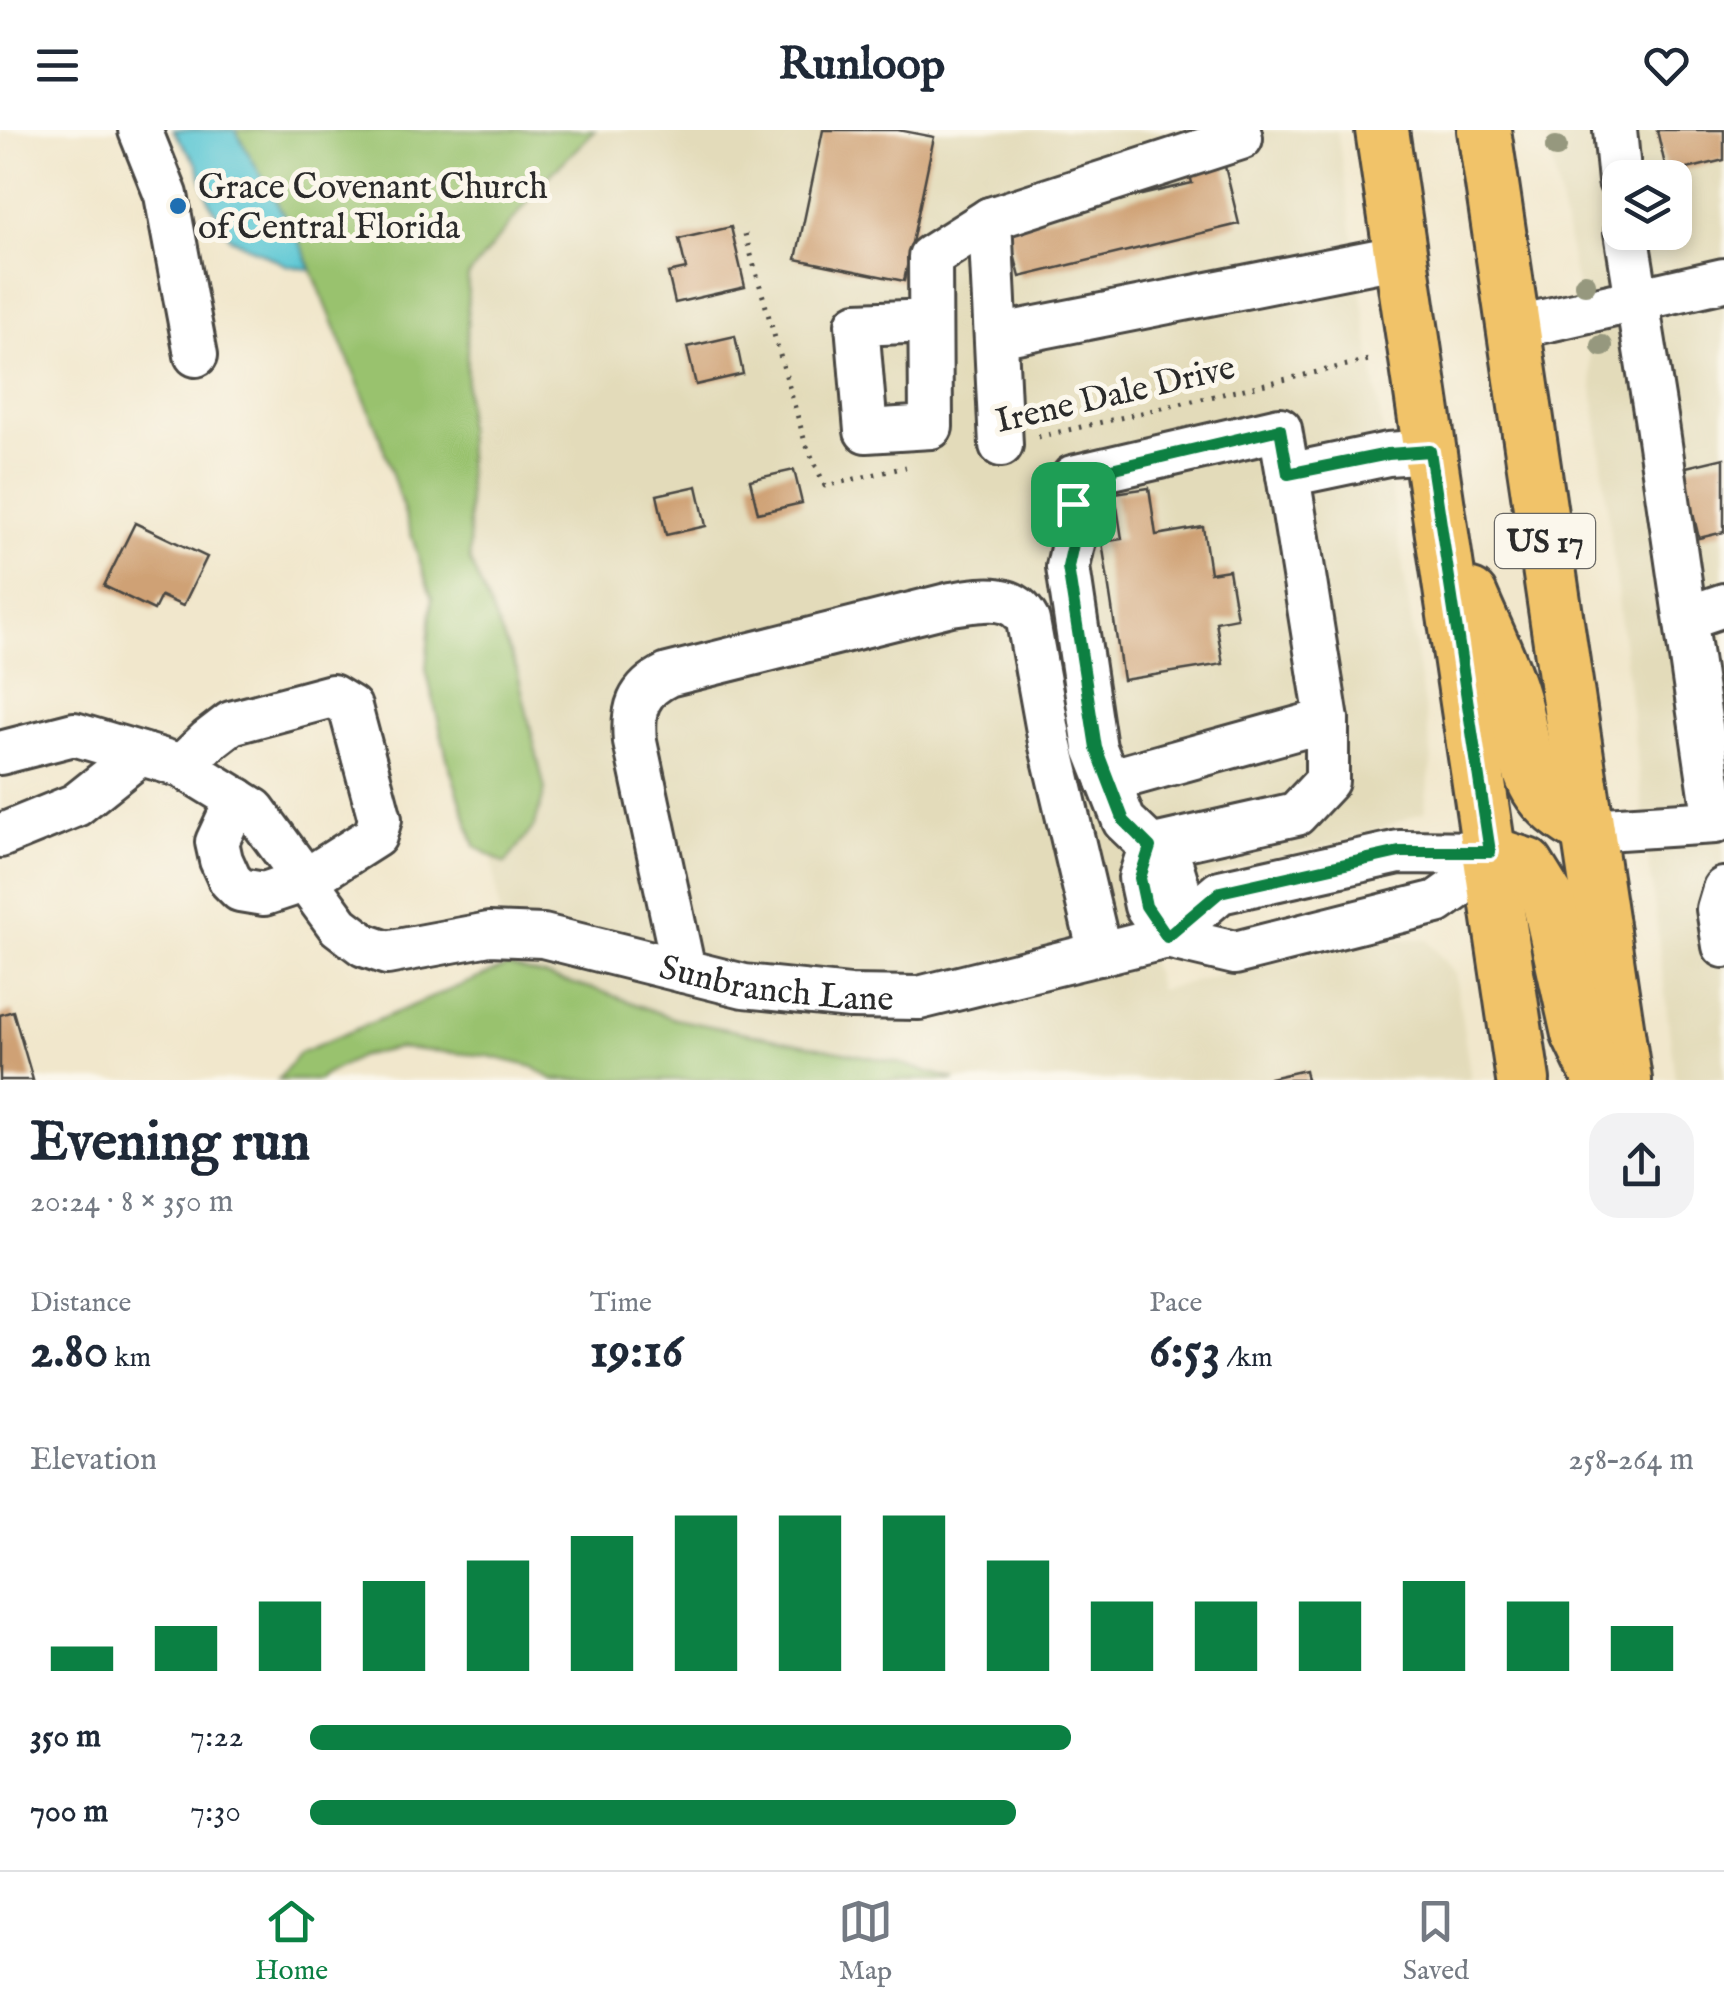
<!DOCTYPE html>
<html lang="en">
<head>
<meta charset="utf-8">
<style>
  :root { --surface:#fff; --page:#f2f2f3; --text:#1f2937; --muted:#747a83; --line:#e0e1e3; --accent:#0b8043 }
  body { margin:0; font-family:"IM FELL English",serif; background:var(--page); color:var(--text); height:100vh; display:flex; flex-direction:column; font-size:38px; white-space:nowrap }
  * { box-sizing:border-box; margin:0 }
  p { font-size:32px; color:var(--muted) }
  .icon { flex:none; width:55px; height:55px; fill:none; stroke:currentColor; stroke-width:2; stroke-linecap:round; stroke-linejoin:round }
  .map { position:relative; height:950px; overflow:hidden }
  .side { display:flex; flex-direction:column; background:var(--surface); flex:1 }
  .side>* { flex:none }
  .tools { position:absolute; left:1602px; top:30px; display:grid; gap:20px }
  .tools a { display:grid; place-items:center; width:90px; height:90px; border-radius:20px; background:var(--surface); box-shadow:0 5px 15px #0003; font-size:50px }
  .pin { position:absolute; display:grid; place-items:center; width:85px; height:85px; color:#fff; margin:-42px; border-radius:20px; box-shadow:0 5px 15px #0006 }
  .round { display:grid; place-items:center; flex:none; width:105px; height:105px; border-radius:30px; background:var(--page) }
  .overview { display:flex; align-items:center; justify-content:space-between; height:170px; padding:0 30px }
  h1 { font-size:55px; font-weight:800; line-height:75px }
  .metrics { display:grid; grid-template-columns:repeat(3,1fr); gap:15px; height:170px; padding:10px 30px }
  .metrics div { display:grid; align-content:center }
  .metrics b { font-size:50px; font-weight:800 }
  .metrics small { font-size:28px; font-weight:400 }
  .metrics p { font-size:28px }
  .chart { height:280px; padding:20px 30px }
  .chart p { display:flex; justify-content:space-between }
  .chart svg { width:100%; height:180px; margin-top:10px; stroke:var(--accent); stroke-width:6 }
  ul { padding:0 30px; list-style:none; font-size:32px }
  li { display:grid; grid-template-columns:160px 120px 1fr; align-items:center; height:75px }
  li i { height:25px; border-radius:12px; background:var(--accent) }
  header { display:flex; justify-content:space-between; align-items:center; height:130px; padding:0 30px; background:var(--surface); font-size:45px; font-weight:800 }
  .tabs { display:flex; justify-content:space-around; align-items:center; height:140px; border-top:2px solid var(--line); background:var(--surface); font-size:28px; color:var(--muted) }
  .tabs a { display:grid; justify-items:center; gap:5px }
  .tabs .selected { color:var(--accent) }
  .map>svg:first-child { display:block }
  .built { fill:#e3dbba; fill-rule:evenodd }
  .green { fill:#99c26e; stroke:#62764c; stroke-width:2.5 }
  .water { fill:#5bc7d4; stroke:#437980; stroke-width:2.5 }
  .building { fill:#cfa174 }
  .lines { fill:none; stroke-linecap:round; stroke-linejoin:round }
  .minor-casing { stroke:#494743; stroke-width:48 }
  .major-casing { stroke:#494743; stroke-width:58 }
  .path { stroke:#494743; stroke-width:5; stroke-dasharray:2.5 8; stroke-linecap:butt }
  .minor { stroke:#fff; stroke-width:42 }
  .major { stroke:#f1c369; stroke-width:52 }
  .tree { fill:#96987e }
  .route-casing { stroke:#fff; stroke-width:20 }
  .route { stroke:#0b8043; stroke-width:12 }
  .poi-dot { fill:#1f6fb2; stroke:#fbf7ec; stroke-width:4 }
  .labels { text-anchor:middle; stroke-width:10; stroke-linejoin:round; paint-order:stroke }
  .shield { fill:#fbf7ec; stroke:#696865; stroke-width:2.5 }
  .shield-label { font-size:32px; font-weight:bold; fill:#2b2b2b }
  .poi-label { font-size:35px; fill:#2b2b2b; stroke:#fbf7ec; text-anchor:start }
  .street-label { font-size:35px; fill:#2b2b2b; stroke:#fbf7ec }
</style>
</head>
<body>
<header><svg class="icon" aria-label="menu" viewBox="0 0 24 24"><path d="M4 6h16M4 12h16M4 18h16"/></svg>Runloop<svg class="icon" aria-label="heart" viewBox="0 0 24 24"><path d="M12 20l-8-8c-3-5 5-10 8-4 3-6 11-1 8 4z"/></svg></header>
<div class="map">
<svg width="1724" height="950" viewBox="0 0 1724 950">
  <rect width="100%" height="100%" fill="#fbf7ec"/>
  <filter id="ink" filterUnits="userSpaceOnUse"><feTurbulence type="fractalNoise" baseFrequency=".01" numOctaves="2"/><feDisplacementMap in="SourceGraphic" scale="20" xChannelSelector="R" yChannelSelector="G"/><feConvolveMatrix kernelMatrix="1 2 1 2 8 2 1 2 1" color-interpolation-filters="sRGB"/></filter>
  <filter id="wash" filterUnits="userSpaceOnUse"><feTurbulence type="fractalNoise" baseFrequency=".0048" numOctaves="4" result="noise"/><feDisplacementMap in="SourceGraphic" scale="40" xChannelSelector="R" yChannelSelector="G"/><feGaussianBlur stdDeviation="2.25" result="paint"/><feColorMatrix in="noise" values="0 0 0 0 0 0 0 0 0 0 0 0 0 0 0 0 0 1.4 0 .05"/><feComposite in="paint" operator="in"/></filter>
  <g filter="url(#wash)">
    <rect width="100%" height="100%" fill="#f1e7cc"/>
    <!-- built -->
    <g class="built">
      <polygon points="595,0 1337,0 1432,629 1424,682 1346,711 1238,737 1133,768 1140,795 916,850 850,849 746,838 500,787 492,727 505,734 535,695 517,540 470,431 466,291 468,146 547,48"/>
      <path d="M1546 0H1724V950H1675L1587 207ZM1620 48H1675V102H1620Z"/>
      <polygon points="1426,809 1455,844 1471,950 956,950 895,932 675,889 601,861 507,836 505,823 542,824 744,875 1150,830 1159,860 1345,816 1383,810"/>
    </g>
    <!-- green -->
    <g class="green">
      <polygon points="235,0 595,0 547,48 468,146 466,291 470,431 517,540 545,660 535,695 505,734 475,716 448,632 426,539 432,469 379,304 303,119"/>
      <polygon points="507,836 601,861 675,889 895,932 956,950 553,950 533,937 488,926 398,918 361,926 323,946 319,950 278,950 299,923"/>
    </g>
    <!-- water -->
    <polygon class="water" points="173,0 235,0 303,119 311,140 286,135 230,108 210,73 197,34"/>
    <g id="blocks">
      <!-- building -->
      <g class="building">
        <polygon points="823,0 898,0 934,7 904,151 796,129"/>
        <polygon points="1657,0 1724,0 1724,30 1667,44"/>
        <polygon points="1222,24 1239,94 1020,147 1007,97 1192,53 1187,33"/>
        <polygon points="731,97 745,157 675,173 668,143 686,139 679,109"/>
        <polygon points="735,206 743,244 696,255 687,217"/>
        <polygon points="1724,328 1724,402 1699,408 1682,338"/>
        <polygon points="794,340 802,373 758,383 750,350"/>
        <polygon points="697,356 706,396 666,405 657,365"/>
        <polygon points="1149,358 1156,405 1203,397 1210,443 1229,440 1237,488 1216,492 1223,534 1123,550 1102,412 1122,409 1115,363"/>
        <polygon points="135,393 207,427 183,476 161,466 154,480 104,456"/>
        <polygon points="13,881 33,950 0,950 0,885"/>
        <polygon points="1305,940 1307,950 1270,950 1270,948"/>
      </g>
    </g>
  </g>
  <g filter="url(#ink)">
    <use href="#blocks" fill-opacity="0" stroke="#494743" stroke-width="2.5"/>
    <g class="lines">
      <defs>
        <g id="minor">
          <polyline points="140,0 166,65 196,225"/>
          <polyline points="1615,0 1620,51"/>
          <polyline points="930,191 857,194 866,301 931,297 930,127 990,89"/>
          <polyline points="1513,198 1724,150"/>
          <polyline points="996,206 1401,126"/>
          <polyline points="1001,315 990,89 1241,8 1239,0"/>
          <polyline points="1686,488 1724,475"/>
          <path id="s1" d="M0 623 74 604 182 636 254 680 339 796 364 815 387 823 489 804 543 806 744 856 850 867 919 868 1167 807 1220 762 1399 722 1490 723"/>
          <polyline points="182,636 209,610 231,593 332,566 350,577 380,689 375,706 306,750 264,764 240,760 230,750 221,730 217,712 237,669"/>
          <polyline points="1108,651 1327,590"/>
          <polyline points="1588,700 1715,692 1656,287 1626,102"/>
          <polyline points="0,706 76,675 140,624"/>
          <polyline points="1150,717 1296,684 1327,651 1327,590 1288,345 1388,324 1430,321"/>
          <polyline points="1150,717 1140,748 1146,776 1167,807"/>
          <polyline points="1724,759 1718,779 1724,816"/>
          <polyline points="1167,807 1181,766 1172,737 1124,691 1095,618 1068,437 1075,405 1073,347 1280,299 1288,345"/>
          <polyline points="1167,807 1235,823 1437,772 1454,760 1490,723"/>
          <path d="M684 841 635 612C632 579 637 560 668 545L951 474C979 470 1013 461 1028 491L1050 612 1100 824"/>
        </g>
        <g id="major">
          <polyline points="1382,0 1523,950"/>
          <polyline points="1484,0 1625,950"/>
          <path d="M1471 466C1484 497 1500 528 1510 559 1532 626 1514 663 1588 700"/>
          <polyline points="1490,723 1527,735 1548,769 1578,904 1600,950"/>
        </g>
      </defs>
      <!-- minor casing -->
      <use href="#minor" class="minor-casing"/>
      <!-- major casing -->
      <use href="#major" class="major-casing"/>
      <!-- path -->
      <g class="path">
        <polyline points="745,104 805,312 825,356 906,337"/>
        <polyline points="1038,307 1373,229"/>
      </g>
      <!-- minor -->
      <use href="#minor" class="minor"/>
      <!-- major -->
      <use href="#major" class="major"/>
    </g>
    <!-- trees -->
    <g class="tree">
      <circle cx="1556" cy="17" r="11"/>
      <circle cx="1585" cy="154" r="11"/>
      <circle cx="1602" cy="216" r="11"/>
    </g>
  </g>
  <g class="lines" filter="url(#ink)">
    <defs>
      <polygon id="route" points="1280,299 1288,344 1388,324 1430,321 1490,722 1399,722 1220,762 1167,807 1146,776 1140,748 1150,717 1124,691 1096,618 1068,437 1075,405 1073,348"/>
    </defs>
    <!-- route casing -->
    <use href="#route" class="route-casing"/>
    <!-- route -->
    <use href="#route" class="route"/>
  </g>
  <!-- markers -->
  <circle class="poi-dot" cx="178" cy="76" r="10"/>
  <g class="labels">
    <!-- shield labels -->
    <rect class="shield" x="1495" y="384" width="100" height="54" rx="8"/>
    <g class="shield-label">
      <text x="1545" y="422">US 17</text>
    </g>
    <!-- poi labels -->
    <g class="poi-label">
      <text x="198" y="68">Grace Covenant Church<tspan x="198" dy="40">of Central Florida</tspan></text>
    </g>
    <!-- street labels -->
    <g class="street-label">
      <text transform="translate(1115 263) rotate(-13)" y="12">Irene Dale Drive</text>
      <text dy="12" stroke="none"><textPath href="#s1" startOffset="870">Sunbranch Lane</textPath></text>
    </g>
  </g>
</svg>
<div class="tools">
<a><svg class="icon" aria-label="layers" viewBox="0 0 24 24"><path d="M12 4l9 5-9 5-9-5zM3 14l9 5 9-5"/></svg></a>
</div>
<div class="pin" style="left:1073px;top:374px;background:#1e9e55"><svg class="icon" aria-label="arrive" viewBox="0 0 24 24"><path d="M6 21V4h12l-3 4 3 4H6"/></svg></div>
</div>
<section class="side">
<div class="overview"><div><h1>Evening run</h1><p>20:24 · 8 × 350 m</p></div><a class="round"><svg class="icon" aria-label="share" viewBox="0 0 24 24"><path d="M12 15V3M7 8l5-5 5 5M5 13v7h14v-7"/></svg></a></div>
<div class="metrics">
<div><p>Distance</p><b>2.80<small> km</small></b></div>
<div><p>Time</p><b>19:16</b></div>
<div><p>Pace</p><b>6:53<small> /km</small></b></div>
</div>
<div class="chart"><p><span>Elevation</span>258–264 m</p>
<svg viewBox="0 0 160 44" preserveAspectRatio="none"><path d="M5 44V38M15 44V33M25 44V27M35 44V22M45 44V17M55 44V11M65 44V6M75 44V6M85 44V6M95 44V17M105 44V27M115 44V27M125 44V27M135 44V22M145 44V27M155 44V33"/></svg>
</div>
<ul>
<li><b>350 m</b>7:22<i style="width:55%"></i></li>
<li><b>700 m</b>7:30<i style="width:51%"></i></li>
</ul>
</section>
<nav class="tabs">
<a class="selected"><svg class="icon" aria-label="home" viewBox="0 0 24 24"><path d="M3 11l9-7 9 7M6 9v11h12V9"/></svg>Home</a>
<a><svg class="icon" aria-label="map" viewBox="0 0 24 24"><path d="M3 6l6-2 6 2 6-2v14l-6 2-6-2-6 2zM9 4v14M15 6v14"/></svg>Map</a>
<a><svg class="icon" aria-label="saved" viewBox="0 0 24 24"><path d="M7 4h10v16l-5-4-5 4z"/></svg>Saved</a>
</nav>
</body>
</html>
